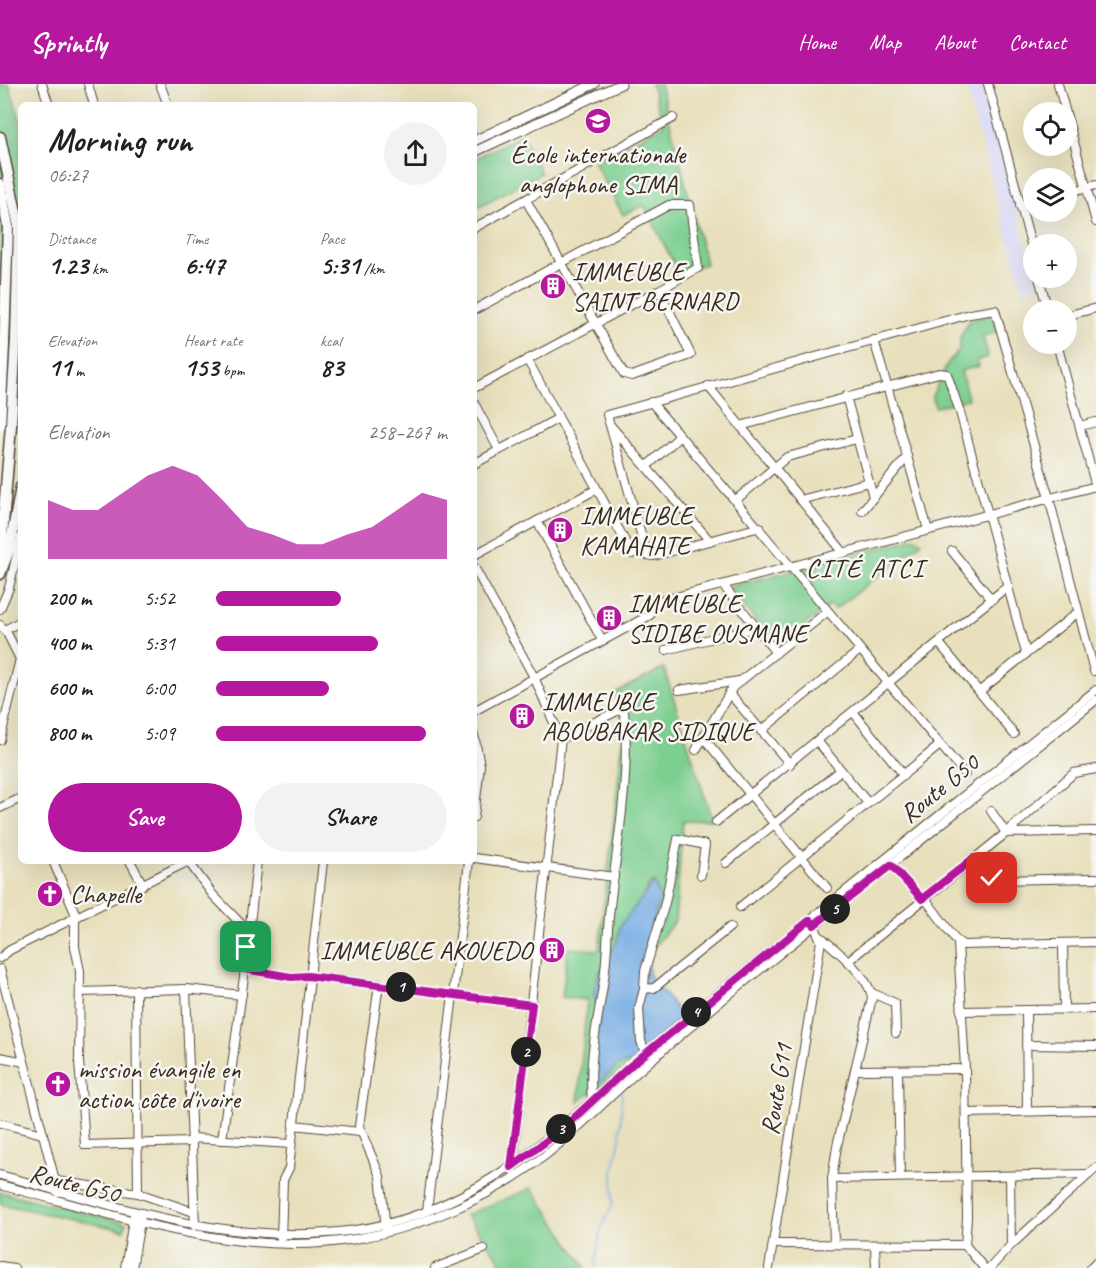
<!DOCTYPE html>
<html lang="en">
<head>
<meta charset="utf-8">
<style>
  :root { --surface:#fff; --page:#f2f2f2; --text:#202124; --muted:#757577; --accent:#b5179e }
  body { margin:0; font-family:Caveat,sans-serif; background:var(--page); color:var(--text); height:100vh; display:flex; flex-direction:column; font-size:22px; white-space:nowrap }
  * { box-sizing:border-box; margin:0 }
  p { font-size:20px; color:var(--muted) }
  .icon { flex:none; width:33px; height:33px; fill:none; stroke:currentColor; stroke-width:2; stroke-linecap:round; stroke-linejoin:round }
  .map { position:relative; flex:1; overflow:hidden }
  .sheet { position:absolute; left:18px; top:18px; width:459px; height:762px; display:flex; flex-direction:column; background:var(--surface); border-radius:9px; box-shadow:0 6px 24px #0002 }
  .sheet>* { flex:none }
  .tools { position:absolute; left:1023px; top:18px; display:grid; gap:12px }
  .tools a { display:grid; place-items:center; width:54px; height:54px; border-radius:50%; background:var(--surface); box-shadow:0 6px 24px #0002; font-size:30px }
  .pin { position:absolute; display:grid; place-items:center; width:51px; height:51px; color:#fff; margin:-26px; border-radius:12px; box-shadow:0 3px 9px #0006 }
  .km { position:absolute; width:30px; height:30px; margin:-15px; border-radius:50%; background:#222; color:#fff; font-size:16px; line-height:30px; text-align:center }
  .round { display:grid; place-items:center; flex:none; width:63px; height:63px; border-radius:32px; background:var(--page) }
  .head { display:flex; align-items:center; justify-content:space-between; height:102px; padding:0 30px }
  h1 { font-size:33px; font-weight:700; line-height:45px }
  .metrics { display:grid; grid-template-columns:repeat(3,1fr); gap:9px; height:102px; padding:6px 30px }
  .metrics div { display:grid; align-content:center }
  .metrics b { font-size:26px; font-weight:700 }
  .metrics small { font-size:16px; font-weight:400 }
  .metrics p { font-size:16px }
  .chart { height:168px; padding:12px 30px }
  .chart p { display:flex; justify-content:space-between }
  .chart svg { width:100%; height:108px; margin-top:6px; fill:var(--accent); opacity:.7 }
  .cta { display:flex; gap:12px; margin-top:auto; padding:12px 30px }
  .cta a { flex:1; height:69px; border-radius:36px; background:var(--accent); color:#fff; font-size:24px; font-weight:700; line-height:69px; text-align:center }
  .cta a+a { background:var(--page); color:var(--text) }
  ul { padding:0 30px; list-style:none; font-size:20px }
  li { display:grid; grid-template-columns:96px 72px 1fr; align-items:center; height:45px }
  li i { height:15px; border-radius:8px; background:var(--accent) }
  header { display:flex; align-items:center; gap:36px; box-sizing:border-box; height:84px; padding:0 30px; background:var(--accent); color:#fff }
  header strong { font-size:28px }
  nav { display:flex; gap:33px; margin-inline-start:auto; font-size:21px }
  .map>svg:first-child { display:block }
  .built { fill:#d8d7f8 }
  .green { fill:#7dcf91; stroke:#5c7c58; stroke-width:1.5 }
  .water { fill:#73abe3; stroke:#576a80; stroke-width:1.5 }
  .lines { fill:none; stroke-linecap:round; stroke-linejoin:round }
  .stream { stroke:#73abe3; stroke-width:1.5 }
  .minor-casing { stroke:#554536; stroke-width:10 }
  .major-casing { stroke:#554536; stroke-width:11 }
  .highway-casing { stroke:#554536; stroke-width:13 }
  .minor { stroke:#fff; stroke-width:8 }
  .major { stroke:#fff; stroke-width:9 }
  .highway { stroke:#fff; stroke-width:10 }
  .highway-bridge-casing { stroke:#554536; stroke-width:13; stroke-linecap:butt }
  .highway-bridge { stroke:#fff; stroke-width:10 }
  .route-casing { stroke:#fff; stroke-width:12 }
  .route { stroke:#b5179e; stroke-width:8 }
  .labels { text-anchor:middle; stroke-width:5; stroke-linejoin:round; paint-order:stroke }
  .poi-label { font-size:26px; fill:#3b2a1e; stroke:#f6f6f2; text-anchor:start }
  .street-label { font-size:26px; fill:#3b2a1e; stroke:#f6f6f2 }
  .neighbourhood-label { font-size:27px; letter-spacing:1.5px; fill:#3b2a1e; stroke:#f6f6f2 }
</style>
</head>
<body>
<header>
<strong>Sprintly</strong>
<nav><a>Home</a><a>Map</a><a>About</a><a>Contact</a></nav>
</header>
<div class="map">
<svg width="1096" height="1184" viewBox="0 0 1096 1184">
  <rect width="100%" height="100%" fill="#f6f6f2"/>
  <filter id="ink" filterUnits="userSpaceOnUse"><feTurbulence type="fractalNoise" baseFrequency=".0167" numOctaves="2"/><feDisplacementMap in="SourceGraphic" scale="12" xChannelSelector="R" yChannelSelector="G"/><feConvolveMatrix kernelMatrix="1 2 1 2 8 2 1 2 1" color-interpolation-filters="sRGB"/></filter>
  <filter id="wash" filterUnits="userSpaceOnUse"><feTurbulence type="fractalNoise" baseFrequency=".008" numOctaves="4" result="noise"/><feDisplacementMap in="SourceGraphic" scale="24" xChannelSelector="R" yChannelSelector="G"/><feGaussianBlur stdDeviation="1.35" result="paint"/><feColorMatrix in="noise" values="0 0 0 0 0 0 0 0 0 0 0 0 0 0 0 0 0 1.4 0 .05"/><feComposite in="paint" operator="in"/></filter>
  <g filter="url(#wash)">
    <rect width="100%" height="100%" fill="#e8e0bc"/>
    <!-- built -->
    <polygon class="built" points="965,0 981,0 1038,203 1023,207"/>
    <!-- green -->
    <g class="green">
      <polygon points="0,0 9,0 21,38 21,266 0,273"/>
      <polygon points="651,0 660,0 706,180 678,188 644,121 623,131 594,78 664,41"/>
      <polygon points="522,51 541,89 474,125 474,75"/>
      <polygon points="993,230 998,248 983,252 988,273 977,276 979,282 961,287 968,315 935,323 932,312 947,280 959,266 960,254 969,237"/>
      <polygon points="916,454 922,458 835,525 830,521 777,564 729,503"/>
      <polygon points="664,584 712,736 683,737 675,837 649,869 652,839 660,815 654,798 648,802 643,813 620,842 617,858 598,891 594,909 600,937 600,998 619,981 633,978 578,1018 587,916 562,913 568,864 599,866 626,628 614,609"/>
      <polygon points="532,1104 586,1184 500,1184 500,1176 466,1131"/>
      <polygon points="0,1108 126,1139 124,1146 0,1120"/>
    </g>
    <!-- water -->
    <path class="water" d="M654 798 660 815C654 832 640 881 653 897 662 908 671 916 679 929L672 943 633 978 619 981 600 998H595L590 966 600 937 594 909 598 891 617 858 620 842Z"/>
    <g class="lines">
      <!-- stream -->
      <polyline class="stream" points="595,1184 601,1144 613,1120 613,1087 620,1055 622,1005"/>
    </g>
  </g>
  <g filter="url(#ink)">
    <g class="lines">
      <defs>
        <g id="minor">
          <polyline points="42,0 49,21"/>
          <polyline points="88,0 94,21"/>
          <polyline points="160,0 168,21"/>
          <polyline points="988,0 1034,171"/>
          <polyline points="1058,0 1096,138"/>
          <polyline points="1066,109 1096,101"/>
          <polyline points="1020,122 1034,118"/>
          <polyline points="474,144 673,34"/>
          <polyline points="1039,194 1048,226"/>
          <polyline points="474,226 669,121 690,121 698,184 659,206"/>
          <polyline points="1066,232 1096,224"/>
          <polyline points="874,256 928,446"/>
          <polyline points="1057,260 1096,403"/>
          <polyline points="527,275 632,470"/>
          <polyline points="708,302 844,469"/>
          <polyline points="474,304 659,206 691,271 632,292 624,290 526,116"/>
          <polyline points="846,312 873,413"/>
          <path d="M651 318C757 441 860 566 965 690"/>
          <polyline points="474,319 499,366"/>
          <polyline points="611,342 710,457"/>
          <polyline points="740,342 939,289 947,290 960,328 1026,569"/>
          <polyline points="1080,342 1096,338"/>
          <polyline points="474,380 557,335"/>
          <polyline points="647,382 680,352"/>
          <polyline points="737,415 787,373 857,355"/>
          <polyline points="800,416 869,398"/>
          <polyline points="862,427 907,373"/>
          <polyline points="537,437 602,556"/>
          <polyline points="760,443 654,472 647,471 607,331 970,230 995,226 1049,414 1094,587"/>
          <polyline points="952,467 992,516"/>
          <polyline points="474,471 595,406"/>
          <polyline points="474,483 534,593 561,655 512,1086"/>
          <polyline points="723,501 776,569"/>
          <polyline points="653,519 1096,402"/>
          <polyline points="0,525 9,504 21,453"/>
          <polyline points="0,541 7,549 21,577"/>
          <polyline points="5,546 21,537"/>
          <polyline points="939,559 1014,650"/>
          <polyline points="666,566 757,543"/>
          <polyline points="679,606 739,597"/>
          <polyline points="980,607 1078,528"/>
          <polyline points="729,609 790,680"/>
          <polyline points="474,627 650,531"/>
          <polyline points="854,629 904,691"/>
          <polyline points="761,647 860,566"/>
          <polyline points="474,651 480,681 474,733"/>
          <polyline points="703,653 827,804"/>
          <path d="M561 655 621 625 624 627C631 695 616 764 609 832 607 853 607 874 604 895 598 937 588 975 592 1018"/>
          <polyline points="0,656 20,575"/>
          <polyline points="818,658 868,719"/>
          <polyline points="696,666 733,603 827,528"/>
          <polyline points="0,724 21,714"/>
          <polyline points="991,727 1006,749 1096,747"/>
          <polyline points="716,738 1008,502"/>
          <polyline points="474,774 614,793"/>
          <polyline points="974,774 990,793 997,796 1096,794"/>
          <polyline points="53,777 75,829 75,863 80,887 79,977 85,1061 192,1058"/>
          <polyline points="130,777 143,801"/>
          <polyline points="188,777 213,811 248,847"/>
          <polyline points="726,779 841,686"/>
          <polyline points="891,781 922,815"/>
          <polyline points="701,791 705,761 678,755 665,819 645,887 644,905 654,904 730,843"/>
          <polyline points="924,813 956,856 963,861 1096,858"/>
          <polyline points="740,823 940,661"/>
          <path d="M821 853C836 866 870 893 872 914L837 1062 832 1095 834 1160"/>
          <polyline points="958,859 965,985 967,1134 965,1161"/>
          <polyline points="1063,859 1064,926"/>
          <polyline points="0,874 10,866 189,777"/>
          <polyline points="848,877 1006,749 1074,689 1096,685"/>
          <polyline points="0,885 58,1108"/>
          <polyline points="245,885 291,893 308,892 532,921"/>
          <polyline points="379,900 359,1042 380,1092 386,1144"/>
          <polyline points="136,905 138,1109"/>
          <polyline points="186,905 195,1142"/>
          <polyline points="644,905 639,924 641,957 645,969"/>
          <polyline points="80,908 186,905 242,911"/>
          <polyline points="872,909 895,919 896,949"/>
          <polyline points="1026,926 1027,1027"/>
          <polyline points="961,927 1096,925"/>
          <polyline points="1026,961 1096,962"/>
          <polyline points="0,973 24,978"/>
          <polyline points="857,986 965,985"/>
          <polyline points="898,987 900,1092"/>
          <polyline points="966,1029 1096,1026"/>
          <polyline points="0,1039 42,1050"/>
          <polyline points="293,1041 360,1048"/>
          <polyline points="192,1054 291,1060"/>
          <polyline points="222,1056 245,885 257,777"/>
          <path d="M0 1091C114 1121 229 1162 348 1147 466 1133 545 1059 628 984 660 955 694 929 728 902 850 803 973 704 1096 606"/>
          <polyline points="1010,1093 1011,1161"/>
          <polyline points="832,1095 1089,1090"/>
          <polyline points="56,1097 138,1109 194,1128"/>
          <path d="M0 1101C114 1130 236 1175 355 1155 425 1143 492 1113 548 1069 578 1045 605 1017 634 991 668 961 703 932 738 903 857 807 977 712 1096 616"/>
          <polyline points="427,1127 469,777"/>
          <polyline points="281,1155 283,1096 289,1084 323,777"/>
          <polyline points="773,1160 965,1161 984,1184"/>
          <polyline points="875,1161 876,1184"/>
          <polyline points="0,1182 14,1184"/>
          <polyline points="125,1184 134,1131"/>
          <polyline points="132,1184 141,1132"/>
          <polyline points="435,1184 484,1165"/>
          <polyline points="769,1184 821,857 813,839"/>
          <polyline points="990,1184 1011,1161 1096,1084"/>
          <polyline points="1090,1184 1096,1178"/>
        </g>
        <g id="major">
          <polyline points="474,57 594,0"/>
          <polyline points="474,68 621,0"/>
        </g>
        <g id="highway">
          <polyline points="0,53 19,142 16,255"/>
          <polyline points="0,100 8,142 4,261"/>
          <polyline points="0,476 11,342"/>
          <polyline points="0,490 10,463 21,403"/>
        </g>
      </defs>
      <!-- minor casing -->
      <use href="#minor" class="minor-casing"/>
      <!-- major casing -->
      <use href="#major" class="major-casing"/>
      <!-- highway casing -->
      <use href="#highway" class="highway-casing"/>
      <!-- minor -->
      <use href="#minor" class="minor"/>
      <!-- major -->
      <use href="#major" class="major"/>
      <!-- highway -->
      <use href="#highway" class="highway"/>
      <defs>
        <g id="highway-bridge">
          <polyline points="0,341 4,261"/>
          <polyline points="11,342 16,255"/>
        </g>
      </defs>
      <!-- highway-bridge casing -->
      <use href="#highway-bridge" class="highway-bridge-casing"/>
      <!-- highway-bridge -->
      <use href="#highway-bridge" class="highway-bridge"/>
    </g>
  </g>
  <g class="lines" filter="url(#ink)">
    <defs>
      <polyline id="route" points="246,863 245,885 291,893 308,892 532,921 511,1083 560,1047 629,983 810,836 814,841 891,781 922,815 974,774 992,794"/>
    </defs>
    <!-- route casing -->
    <use href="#route" class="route-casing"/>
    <!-- route -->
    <use href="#route" class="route"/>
  </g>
  <!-- icons -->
  <defs>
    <symbol id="university-disc" viewBox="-11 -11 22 22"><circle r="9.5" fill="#b5179e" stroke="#f6f6f2"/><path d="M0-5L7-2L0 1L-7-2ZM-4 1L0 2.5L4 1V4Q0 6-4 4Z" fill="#fff"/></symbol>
    <symbol id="building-disc" viewBox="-11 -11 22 22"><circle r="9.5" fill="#b5179e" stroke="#f6f6f2"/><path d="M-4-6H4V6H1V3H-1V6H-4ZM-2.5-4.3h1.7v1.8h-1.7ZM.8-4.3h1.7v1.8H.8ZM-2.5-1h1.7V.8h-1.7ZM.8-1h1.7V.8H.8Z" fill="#fff"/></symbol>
    <symbol id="church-disc" viewBox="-11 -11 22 22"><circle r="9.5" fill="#b5179e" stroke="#f6f6f2"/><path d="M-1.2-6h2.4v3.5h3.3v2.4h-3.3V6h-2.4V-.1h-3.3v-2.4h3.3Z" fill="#fff"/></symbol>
  </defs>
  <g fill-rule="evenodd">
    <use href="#university-disc" x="583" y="22" width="30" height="30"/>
    <use href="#building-disc" x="538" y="187" width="30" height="30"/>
    <use href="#building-disc" x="545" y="431" width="30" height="30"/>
    <use href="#building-disc" x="594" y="519" width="30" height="30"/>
    <use href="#building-disc" x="507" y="617" width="30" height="30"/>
    <use href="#church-disc" x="35" y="795" width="30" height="30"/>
    <use href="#building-disc" x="537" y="851" width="30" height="30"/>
    <use href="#church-disc" x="43" y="985" width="30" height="30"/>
  </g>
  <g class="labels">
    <!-- poi labels -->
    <g class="poi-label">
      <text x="598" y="79" text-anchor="middle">École internationale<tspan x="598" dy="30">anglophone SIMA</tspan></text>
      <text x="572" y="196">IMMEUBLE<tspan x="572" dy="30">SAINT BERNARD</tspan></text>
      <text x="580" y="440">IMMEUBLE<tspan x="580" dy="30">KAMAHATE</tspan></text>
      <text x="628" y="528">IMMEUBLE<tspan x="628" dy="30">SIDIBE OUSMANE</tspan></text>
      <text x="542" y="626">IMMEUBLE<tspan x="542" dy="30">ABOUBAKAR SIDIQUE</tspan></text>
      <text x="70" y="819">Chapelle</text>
      <text x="532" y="875" text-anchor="end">IMMEUBLE AKOUEDO</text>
      <text x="78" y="994">mission évangile en<tspan x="78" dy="30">action côte d'ivoire</tspan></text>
    </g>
    <!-- street labels -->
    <g class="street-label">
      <text transform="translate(939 704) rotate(-39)" y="9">Route G50</text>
      <text transform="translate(776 1005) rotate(-81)" y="9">Route G11</text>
      <text transform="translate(75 1099) rotate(14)" y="9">Route G50</text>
    </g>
    <!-- neighbourhood labels -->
    <g class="neighbourhood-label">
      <text x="865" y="493">CITÉ ATCI</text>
    </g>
  </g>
</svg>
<div class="tools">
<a><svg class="icon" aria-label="locate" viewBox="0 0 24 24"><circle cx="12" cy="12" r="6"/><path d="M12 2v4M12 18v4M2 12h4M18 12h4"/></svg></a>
<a><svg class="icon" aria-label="layers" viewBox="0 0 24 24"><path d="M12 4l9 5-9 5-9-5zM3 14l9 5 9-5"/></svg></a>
<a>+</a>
<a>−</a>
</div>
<div class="pin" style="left:246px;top:863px;background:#1e9e55"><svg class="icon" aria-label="arrive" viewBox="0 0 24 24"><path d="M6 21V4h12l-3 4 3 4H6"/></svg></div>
<div class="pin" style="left:992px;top:794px;background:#d93025"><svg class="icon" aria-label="check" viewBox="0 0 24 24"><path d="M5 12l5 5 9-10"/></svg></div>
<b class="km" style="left:401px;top:903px">1</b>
<b class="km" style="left:526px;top:968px">2</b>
<b class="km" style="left:561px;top:1045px">3</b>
<b class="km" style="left:696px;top:928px">4</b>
<b class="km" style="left:835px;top:825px">5</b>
<section class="sheet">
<div class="head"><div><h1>Morning run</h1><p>06:27</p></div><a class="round"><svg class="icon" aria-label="share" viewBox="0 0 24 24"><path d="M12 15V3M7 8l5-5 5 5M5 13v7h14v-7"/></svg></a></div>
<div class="metrics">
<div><p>Distance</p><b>1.23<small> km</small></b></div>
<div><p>Time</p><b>6:47</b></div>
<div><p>Pace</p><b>5:31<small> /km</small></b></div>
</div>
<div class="metrics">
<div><p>Elevation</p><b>11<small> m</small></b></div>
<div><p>Heart rate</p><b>153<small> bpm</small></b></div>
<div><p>kcal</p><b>83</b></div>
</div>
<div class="chart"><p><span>Elevation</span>258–267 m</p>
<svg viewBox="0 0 160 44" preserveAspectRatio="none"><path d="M0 44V20L10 24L20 24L30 17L40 10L50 6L60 10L70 20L80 31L90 34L100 38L110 38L120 34L130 31L140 24L150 17L160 20V44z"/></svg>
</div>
<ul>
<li><b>200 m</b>5:52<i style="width:54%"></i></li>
<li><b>400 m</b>5:31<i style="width:70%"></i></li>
<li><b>600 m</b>6:00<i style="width:49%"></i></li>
<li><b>800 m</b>5:09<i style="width:91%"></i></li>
</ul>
<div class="cta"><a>Save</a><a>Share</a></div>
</section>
</div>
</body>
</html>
